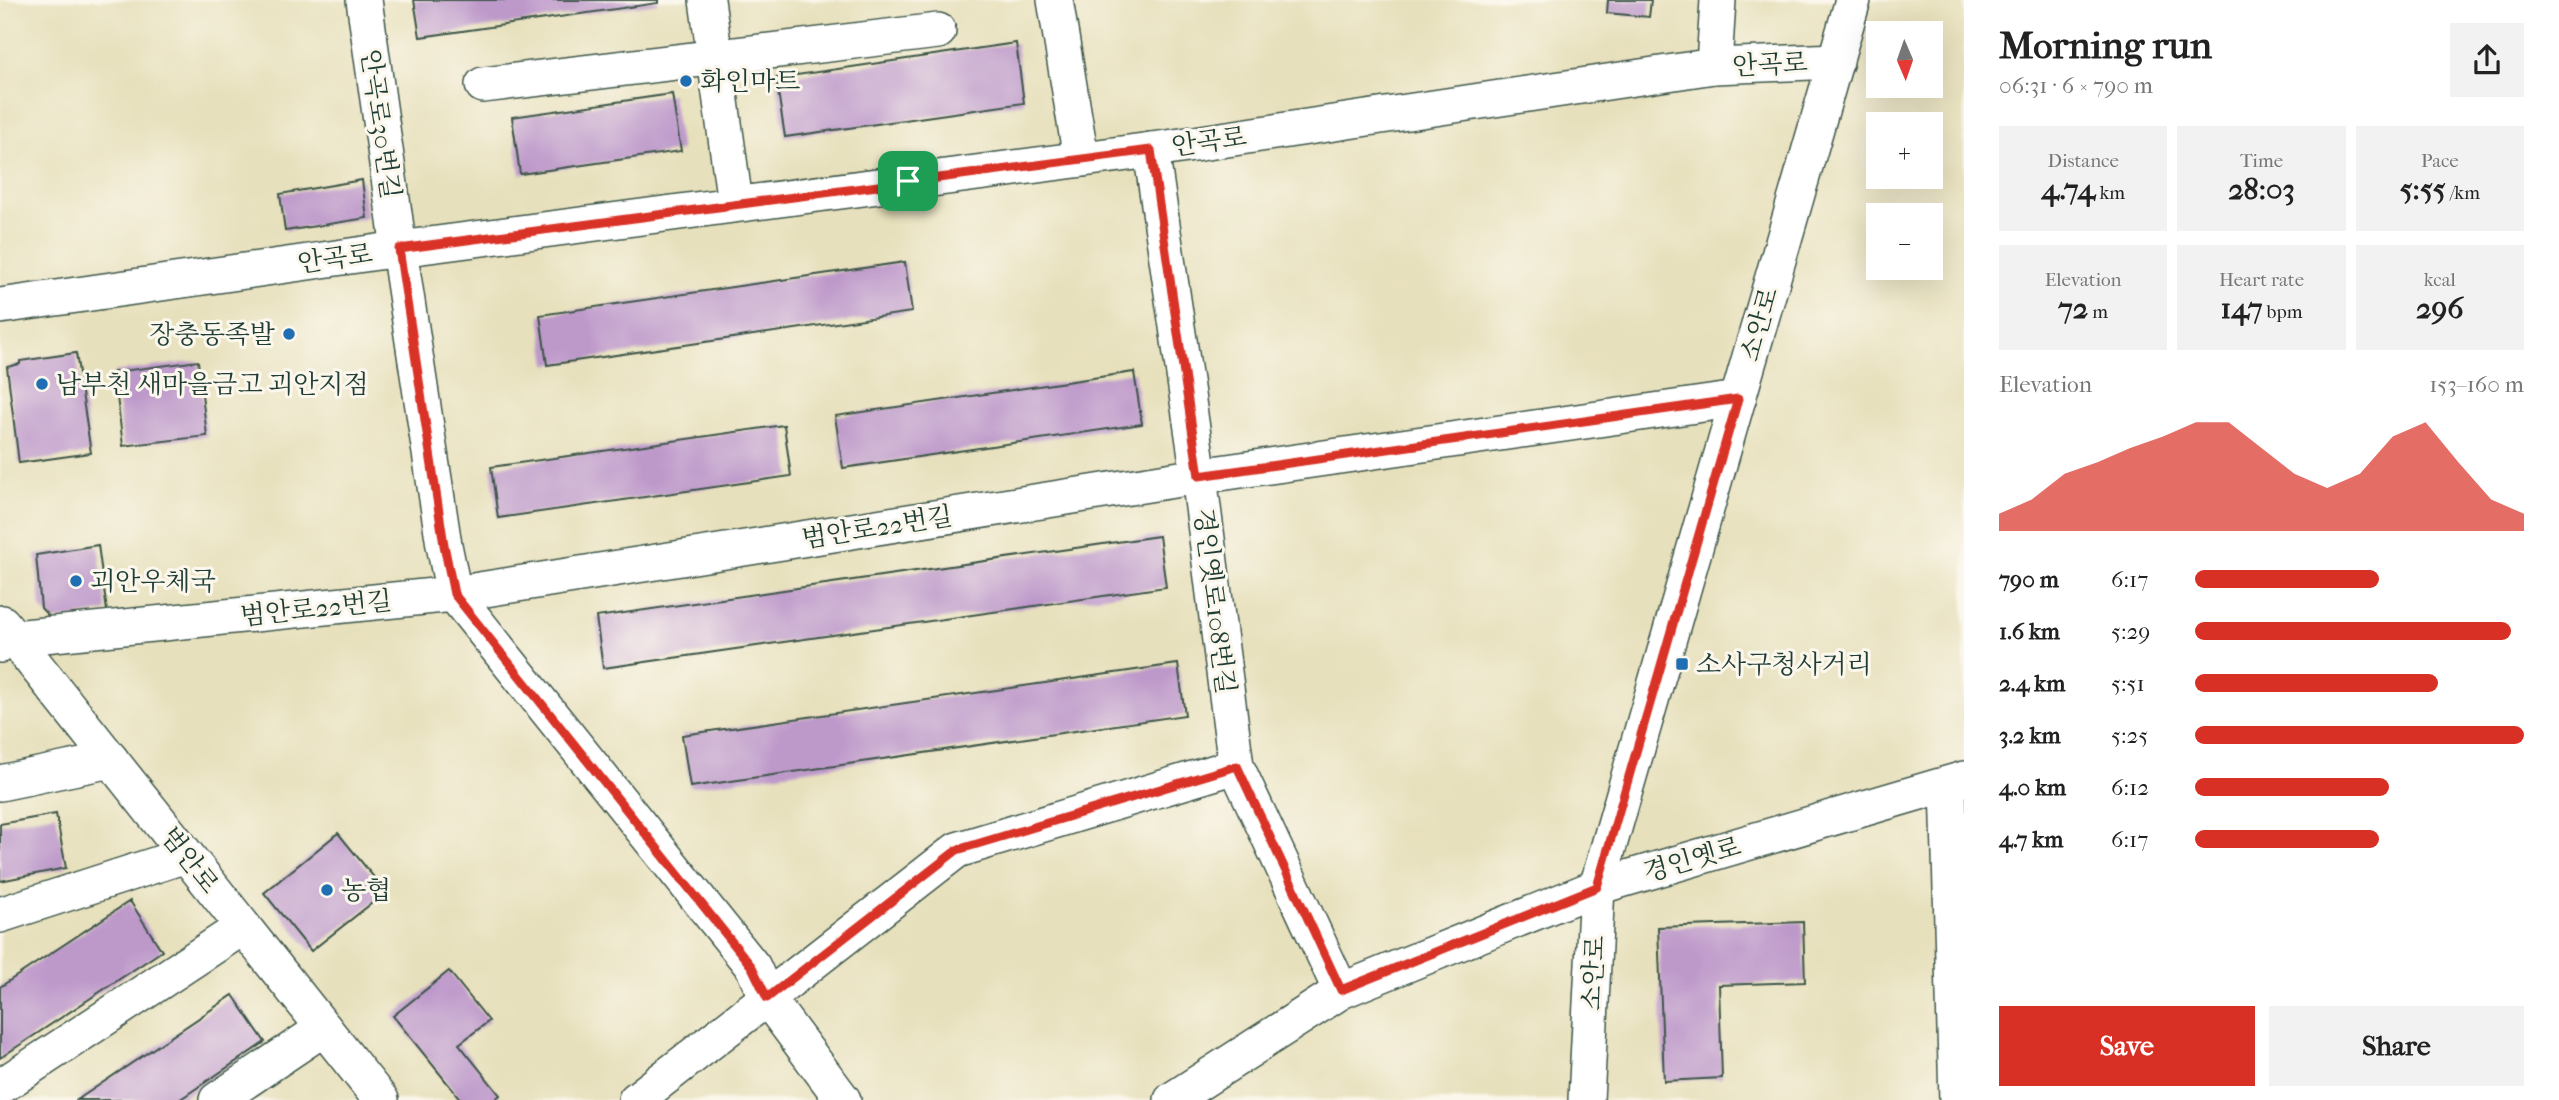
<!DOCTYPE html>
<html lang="en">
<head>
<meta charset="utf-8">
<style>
  :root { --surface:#fff; --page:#f2f2f2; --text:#222; --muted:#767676; --accent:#d93025 }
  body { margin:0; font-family:"IM FELL French Canon","Noto Serif KR",serif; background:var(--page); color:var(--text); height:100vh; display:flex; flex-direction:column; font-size:26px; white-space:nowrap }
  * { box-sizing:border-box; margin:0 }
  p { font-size:23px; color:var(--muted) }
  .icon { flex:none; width:38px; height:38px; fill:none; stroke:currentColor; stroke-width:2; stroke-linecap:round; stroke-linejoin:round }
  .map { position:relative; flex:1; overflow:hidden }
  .drawer { display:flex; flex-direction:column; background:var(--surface); width:595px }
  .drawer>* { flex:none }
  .needle { width:46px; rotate:178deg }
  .fabs { position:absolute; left:1866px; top:21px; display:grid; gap:14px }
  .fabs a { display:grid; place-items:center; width:77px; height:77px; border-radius:0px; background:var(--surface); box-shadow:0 7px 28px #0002; font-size:35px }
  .pin { position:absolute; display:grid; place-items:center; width:60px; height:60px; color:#fff; margin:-30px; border-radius:14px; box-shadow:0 4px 10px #0006 }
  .round { display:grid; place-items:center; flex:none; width:74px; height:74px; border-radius:0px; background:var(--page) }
  .headline { display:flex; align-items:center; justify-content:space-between; height:119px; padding:0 35px }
  h1 { font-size:38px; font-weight:800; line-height:52px }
  .stats { display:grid; grid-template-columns:repeat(3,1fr); gap:10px; height:119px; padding:7px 35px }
  .stats div { display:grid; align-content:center; border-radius:0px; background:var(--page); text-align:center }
  .stats b { font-size:30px; font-weight:800 }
  .stats small { font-size:19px; font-weight:400 }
  .stats p { font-size:19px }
  .chart { height:196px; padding:14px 35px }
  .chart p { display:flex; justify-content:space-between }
  .chart svg { width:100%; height:126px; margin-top:7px; fill:var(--accent); opacity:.7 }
  .button { display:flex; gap:14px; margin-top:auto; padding:14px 35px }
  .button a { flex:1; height:80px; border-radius:0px; background:var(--accent); color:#fff; font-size:28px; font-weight:800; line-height:80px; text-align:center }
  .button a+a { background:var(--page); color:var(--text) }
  ul { padding:0 35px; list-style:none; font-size:23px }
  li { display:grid; grid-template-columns:112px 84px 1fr; align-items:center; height:52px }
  li i { height:18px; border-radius:9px; background:var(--accent) }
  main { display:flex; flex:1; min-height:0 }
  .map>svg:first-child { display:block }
  .building { fill:#bd99ca }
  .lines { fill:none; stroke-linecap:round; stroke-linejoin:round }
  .minor-casing { stroke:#3d5548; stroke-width:38 }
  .minor { stroke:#fff; stroke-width:35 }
  .route-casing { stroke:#fff; stroke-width:14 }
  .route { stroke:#d93025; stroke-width:9 }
  .poi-dot { fill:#1f6fb2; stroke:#fbf7ec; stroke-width:2.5 }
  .labels { text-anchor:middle; stroke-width:6; stroke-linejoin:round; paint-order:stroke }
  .street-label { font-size:26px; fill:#1f3d34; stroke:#fbf7ec }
  .poi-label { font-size:26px; fill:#1f3d34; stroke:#fbf7ec; text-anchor:start }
</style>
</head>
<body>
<main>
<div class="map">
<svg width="1964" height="1100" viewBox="0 0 1964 1100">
  <rect width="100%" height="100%" fill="#fbf7ec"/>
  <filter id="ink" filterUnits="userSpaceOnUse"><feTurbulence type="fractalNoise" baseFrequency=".0143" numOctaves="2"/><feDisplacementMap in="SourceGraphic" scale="14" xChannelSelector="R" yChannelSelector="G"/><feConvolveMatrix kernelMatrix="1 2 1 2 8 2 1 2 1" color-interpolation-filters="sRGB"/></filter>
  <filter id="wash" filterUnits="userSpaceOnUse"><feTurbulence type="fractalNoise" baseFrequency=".00686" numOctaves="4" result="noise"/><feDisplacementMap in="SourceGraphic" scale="28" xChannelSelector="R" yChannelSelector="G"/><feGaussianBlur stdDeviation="1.57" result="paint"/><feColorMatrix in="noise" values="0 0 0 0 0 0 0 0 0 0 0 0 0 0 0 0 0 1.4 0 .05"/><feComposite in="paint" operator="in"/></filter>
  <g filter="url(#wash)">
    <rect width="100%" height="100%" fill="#e7e0bc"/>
    <g id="blocks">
      <!-- building -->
      <g class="building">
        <polygon points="414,0 658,0 658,3 420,37"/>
        <polygon points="1608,0 1651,0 1649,17 1607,13"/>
        <polygon points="1016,43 1024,103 785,137 776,78"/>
        <polygon points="672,94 681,151 520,174 512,117"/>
        <polygon points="362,180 367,218 285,231 280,194"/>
        <polygon points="905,262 912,312 547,365 540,315"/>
        <polygon points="76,353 91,453 19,463 7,367 20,364 20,361"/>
        <polygon points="198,361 207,436 123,446 114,372"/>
        <polygon points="1134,372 1142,424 843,468 835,416"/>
        <polygon points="784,425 791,476 498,518 491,467"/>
        <polygon points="1159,536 1166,587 603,668 596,617"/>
        <polygon points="98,545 107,611 53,621 41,608 36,555"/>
        <polygon points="1178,664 1185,715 690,787 682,735"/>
        <polygon points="56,814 66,868 0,881 0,824"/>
        <polygon points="338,833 386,892 311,951 264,893"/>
        <polygon points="130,901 162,951 0,1058 0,987"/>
        <polygon points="1803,922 1805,982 1719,985 1722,1078 1664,1081 1658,927"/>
        <polygon points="449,971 489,1021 459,1044 500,1095 494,1100 461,1100 393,1016"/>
        <polygon points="233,995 265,1042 179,1100 77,1100"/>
      </g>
    </g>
  </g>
  <g filter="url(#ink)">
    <use href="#blocks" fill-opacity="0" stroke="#3d5548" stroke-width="2"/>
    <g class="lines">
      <defs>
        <g id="minor">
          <polyline points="364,0 399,249 444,545 454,594 753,967 767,998 843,1100"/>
          <polyline points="707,0 735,203"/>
          <polyline points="1055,0 1081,159"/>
          <polyline points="1714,66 1718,0"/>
          <polyline points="483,85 938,31"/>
          <polyline points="1151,150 1199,476 1236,766 1341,991"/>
          <polyline points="0,306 399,249 1174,147 1714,66 1836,61"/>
          <polyline points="2,623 381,1100"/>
          <polyline points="0,645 14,638 454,594 1199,476 1738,399"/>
          <polyline points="0,783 111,760"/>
          <polyline points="1948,784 1957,1100"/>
          <polyline points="0,915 186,855"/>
          <polyline points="0,1087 243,927"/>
          <polyline points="217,1100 324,1028"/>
          <polyline points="636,1100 957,850 1236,766"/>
          <polyline points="1172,1100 1341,991 1597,887 1964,779"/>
          <polyline points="1586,1100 1597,887 1853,0"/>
        </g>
      </defs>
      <!-- minor casing -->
      <use href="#minor" class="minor-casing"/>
      <!-- minor -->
      <use href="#minor" class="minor"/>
    </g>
  </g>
  <g class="lines" filter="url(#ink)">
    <defs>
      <polygon id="route" points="1151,150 1199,476 1738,399 1597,887 1341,990 1237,766 957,850 767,998 752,967 454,594 444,545 399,249"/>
    </defs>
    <!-- route casing -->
    <use href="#route" class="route-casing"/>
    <!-- route -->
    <use href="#route" class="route"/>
  </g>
  <!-- markers -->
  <g class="poi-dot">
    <circle cx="686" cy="81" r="7"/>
    <circle cx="289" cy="334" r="7"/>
    <circle cx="42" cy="384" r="7"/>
    <circle cx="76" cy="581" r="7"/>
    <rect x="1675" y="657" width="14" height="14" rx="3.5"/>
    <circle cx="327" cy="890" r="7"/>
  </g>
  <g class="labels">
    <!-- street labels -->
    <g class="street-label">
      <text transform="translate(1770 64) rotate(-3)" y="9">안곡로</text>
      <text transform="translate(381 124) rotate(82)" y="9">안곡로30번길</text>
      <text transform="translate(1209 141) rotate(-8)" y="9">안곡로</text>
      <text transform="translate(335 258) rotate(-8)" y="9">안곡로</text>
      <text transform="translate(1759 324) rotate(-74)" y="9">소안로</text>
      <text transform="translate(877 527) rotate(-9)" y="9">범안로22번길</text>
      <text transform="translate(1215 601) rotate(83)" y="9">경인옛로108번길</text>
      <text transform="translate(316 608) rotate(-6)" y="9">범안로22번길</text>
      <text transform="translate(1692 859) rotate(-16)" y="9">경인옛로</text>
      <text transform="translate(190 860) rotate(52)" y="9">범안로</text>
      <text transform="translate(1593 973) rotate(-87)" y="9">소안로</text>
    </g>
    <!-- poi labels -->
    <g class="poi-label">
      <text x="700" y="90">화인마트</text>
      <text x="275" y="343" text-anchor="end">장충동족발</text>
      <text x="56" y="393">남부천 새마을금고 괴안지점</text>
      <text x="90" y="590">괴안우체국</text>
      <text x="1696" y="673">소사구청사거리</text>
      <text x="341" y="899">농협</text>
    </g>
  </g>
</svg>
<div class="fabs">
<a><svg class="needle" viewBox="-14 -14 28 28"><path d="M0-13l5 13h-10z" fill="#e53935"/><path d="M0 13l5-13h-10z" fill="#767676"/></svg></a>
<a>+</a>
<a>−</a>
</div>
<div class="pin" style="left:908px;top:181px;background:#1e9e55"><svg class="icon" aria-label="arrive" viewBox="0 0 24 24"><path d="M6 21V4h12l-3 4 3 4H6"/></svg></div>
</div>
<section class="drawer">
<div class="headline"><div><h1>Morning run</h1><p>06:31 · 6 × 790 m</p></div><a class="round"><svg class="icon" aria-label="share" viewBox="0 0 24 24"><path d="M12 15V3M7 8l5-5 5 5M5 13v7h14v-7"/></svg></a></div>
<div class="stats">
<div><p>Distance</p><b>4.74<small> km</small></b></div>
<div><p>Time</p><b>28:03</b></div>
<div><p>Pace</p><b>5:55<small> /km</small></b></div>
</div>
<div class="stats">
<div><p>Elevation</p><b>72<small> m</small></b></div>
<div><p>Heart rate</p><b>147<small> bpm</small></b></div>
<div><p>kcal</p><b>296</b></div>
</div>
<div class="chart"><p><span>Elevation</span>153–160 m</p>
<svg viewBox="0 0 160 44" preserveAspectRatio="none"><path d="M0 44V38L10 33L20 24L30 20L40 15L50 11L60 6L70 6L80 15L90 24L100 29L110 24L120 11L130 6L140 20L150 33L160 38V44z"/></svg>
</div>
<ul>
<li><b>790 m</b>6:17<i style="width:56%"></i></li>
<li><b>1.6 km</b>5:29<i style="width:96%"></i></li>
<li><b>2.4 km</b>5:51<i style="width:74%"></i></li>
<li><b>3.2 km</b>5:25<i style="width:100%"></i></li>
<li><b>4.0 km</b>6:12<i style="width:59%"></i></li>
<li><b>4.7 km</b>6:17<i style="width:56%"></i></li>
</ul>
<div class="button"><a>Save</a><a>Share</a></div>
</section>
</main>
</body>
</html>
